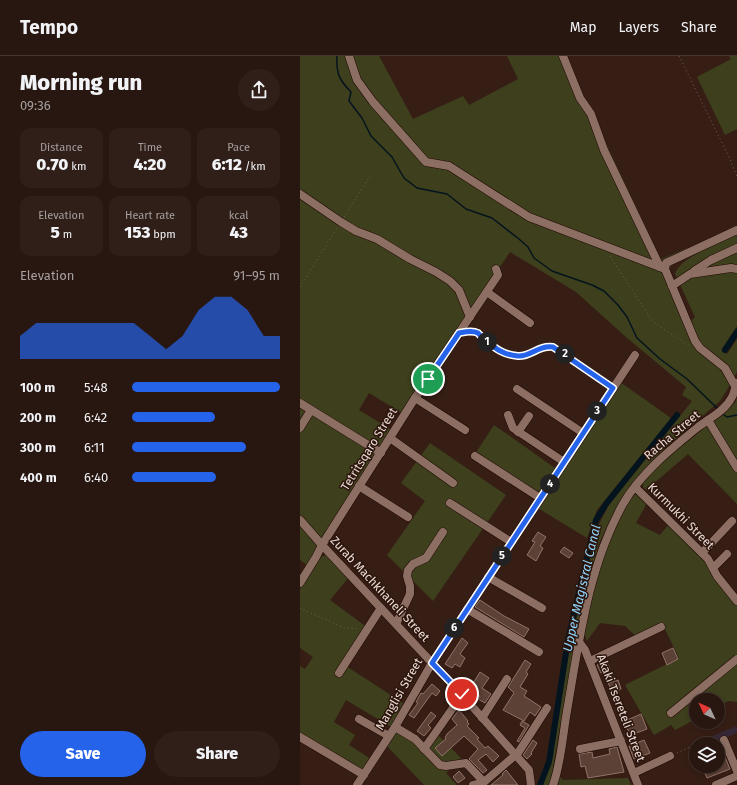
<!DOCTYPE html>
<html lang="en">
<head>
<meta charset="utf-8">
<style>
  :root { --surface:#281610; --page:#301f19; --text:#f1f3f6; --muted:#a59f9f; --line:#443530; --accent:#2563eb }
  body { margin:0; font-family:"Fira Sans",sans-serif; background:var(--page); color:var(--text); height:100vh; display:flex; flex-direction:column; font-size:15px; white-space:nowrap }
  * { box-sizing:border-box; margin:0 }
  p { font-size:13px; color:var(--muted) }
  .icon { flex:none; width:22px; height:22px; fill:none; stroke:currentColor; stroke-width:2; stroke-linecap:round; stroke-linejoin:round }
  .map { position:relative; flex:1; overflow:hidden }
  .sheet { display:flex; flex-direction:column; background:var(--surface); width:300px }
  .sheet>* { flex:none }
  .needle { width:26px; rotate:314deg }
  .controls { position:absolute; left:389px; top:637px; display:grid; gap:8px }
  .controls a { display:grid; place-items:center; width:36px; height:36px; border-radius:50%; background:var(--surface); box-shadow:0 2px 6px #0003,0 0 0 1px var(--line); font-size:20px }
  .pin { position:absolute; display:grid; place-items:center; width:34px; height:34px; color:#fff; margin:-17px; border:2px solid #fff; border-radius:50%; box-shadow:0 1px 4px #0007 }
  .km { position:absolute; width:20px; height:20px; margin:-10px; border-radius:50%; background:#222; color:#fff; font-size:11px; line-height:20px; text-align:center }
  .round { display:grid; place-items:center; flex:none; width:42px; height:42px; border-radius:21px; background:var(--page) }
  .headline { display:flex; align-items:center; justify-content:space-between; height:68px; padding:0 20px }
  h1 { font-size:22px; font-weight:800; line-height:30px }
  .metrics { display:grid; grid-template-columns:repeat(3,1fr); gap:6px; height:68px; padding:4px 20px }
  .metrics div { display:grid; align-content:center; border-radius:10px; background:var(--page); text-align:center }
  .metrics b { font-size:17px; font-weight:800 }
  .metrics small { font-size:11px; font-weight:400 }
  .metrics p { font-size:11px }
  .chart { height:112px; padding:8px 20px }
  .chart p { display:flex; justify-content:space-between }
  .chart svg { width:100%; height:72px; margin-top:4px; fill:var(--accent); opacity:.7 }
  .primary-button { display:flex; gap:8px; margin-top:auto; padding:8px 20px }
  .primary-button a { flex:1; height:46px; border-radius:24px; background:var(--accent); color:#fff; font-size:16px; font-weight:800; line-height:46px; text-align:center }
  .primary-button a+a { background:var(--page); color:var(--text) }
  ul { padding:0 20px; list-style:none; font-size:13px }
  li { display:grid; grid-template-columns:64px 48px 1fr; align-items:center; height:30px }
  li i { height:10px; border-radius:5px; background:var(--accent) }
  header { display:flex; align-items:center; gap:24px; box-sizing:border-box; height:56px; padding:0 20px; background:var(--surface); border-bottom:1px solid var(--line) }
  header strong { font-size:19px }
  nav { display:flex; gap:22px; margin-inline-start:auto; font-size:14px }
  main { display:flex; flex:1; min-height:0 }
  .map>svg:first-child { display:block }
  .industrial { fill:#352734 }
  .green { fill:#3e3f1c }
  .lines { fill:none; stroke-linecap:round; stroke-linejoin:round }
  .stream { stroke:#03141e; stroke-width:1.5 }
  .canal { stroke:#03141e; stroke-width:6 }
  .building { fill:#5c4137; stroke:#917368 }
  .minor-casing { stroke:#1d0702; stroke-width:9 }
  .path { stroke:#745e56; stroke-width:1; stroke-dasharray:1 3; stroke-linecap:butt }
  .minor { stroke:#8c6e63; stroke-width:8 }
  .route-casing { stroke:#fff; stroke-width:8 }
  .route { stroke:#2563eb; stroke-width:5 }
  .labels { text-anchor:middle; stroke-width:3; stroke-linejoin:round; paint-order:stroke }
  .street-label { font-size:12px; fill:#ebdad4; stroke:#2c150c }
  .water-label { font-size:13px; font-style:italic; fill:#8ed3fa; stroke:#2c150c }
</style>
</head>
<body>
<header>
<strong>Tempo</strong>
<nav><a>Map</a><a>Layers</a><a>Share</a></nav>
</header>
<main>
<section class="sheet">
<div class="headline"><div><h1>Morning run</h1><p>09:36</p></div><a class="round"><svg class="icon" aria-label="share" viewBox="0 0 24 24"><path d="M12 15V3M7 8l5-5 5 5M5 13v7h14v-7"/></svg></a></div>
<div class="metrics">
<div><p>Distance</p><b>0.70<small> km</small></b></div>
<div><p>Time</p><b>4:20</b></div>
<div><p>Pace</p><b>6:12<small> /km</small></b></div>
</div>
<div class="metrics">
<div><p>Elevation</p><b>5<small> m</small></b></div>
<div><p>Heart rate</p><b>153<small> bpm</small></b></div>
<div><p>kcal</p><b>43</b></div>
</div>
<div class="chart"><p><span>Elevation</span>91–95 m</p>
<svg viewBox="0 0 160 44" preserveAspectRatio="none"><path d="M0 44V30L10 22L20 22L30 22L40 22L50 22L60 22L70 22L80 30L90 38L100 30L110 14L120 6L130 6L140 14L150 30L160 30V44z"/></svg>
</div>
<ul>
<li><b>100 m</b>5:48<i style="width:100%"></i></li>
<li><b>200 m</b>6:42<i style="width:56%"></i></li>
<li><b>300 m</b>6:11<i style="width:77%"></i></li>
<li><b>400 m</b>6:40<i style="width:57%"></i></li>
</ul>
<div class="primary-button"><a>Save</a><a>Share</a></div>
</section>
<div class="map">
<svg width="437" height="729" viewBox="0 0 437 729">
  <rect width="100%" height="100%" fill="#361e15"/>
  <!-- industrial -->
  <polygon class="industrial" points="437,670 437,677 411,688 396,688 396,694 394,695 392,688"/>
  <!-- green -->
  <g class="green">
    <path d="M0 0H79L113 63 163 40 169 49 218 23 207 0H265L361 203 387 192V196L374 205 365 220 389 267 395 261 375 218C379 202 422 185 437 178V270L422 293 427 298 437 283V316L427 334 420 345 371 387 330 430 311 462 299 488 275 587 250 729H243L252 703 264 617 296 474 309 449 392 345 382 339 386 331 327 282 276 236 210 196 102 357 69 337 59 354 92 374 21 483 19 482 0 460Z"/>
    <polygon points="429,0 437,0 437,73 425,79 397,21 431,3"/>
    <polygon points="320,326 371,362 297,454 287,482 236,451"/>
    <polygon points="437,337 437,448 388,398 346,434 343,431 343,427 365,403 430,352 436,345"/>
    <polygon points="194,369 255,412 236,441 175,398"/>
    <polygon points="130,387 206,439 133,545 87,499 125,445 101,427"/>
    <path d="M337 438 347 447 336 467 360 479 369 468 408 508 437 550V646L428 645 418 651V644H396V663L375 674 371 669 354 679 325 629 379 602 362 567 336 580 325 570 300 567 287 585 284 576C293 536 302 497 321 459 325 452 329 441 337 438Z"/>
    <polygon points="0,467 19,489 7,509 0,504"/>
    <polygon points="26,499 49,521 30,544 68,572 46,610 103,647 91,671 46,644 34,666 55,679 49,689 71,703 59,720 0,685 0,610 5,613 13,601 0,592 0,533 21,501"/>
    <polygon points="99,669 128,694 138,679 161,702 146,717 157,729 124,729 86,689"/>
    <polygon points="260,721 263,724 328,722 331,729 258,729"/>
  </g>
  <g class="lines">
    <!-- stream -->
    <g class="stream">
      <path d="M37 0C36 17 39 24 51 36L49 45 62 62 71 80 92 101 104 122 117 132 147 138 166 153 192 162 219 183 228 191 234 202 252 215 292 229 304 235 318 249 327 261 337 282 360 303 387 323 417 352"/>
      <polyline points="424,359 427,361 437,359"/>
    </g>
    <!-- canal -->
    <g class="canal">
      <polyline points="425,294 437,276"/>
      <polyline points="240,729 249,706 268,584 296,464 306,448 377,359"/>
    </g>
  </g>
  <!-- building -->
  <g class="building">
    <polygon points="238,476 246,481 240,490 243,492 236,505 227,499 235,486 232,485"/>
    <polygon points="264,491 273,497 269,502 260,496"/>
    <polygon points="180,544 204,560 229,573 224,581 175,551"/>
    <polygon points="162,582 168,587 160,598 165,602 160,611 155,608 152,612 145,608"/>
    <polygon points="373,592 378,603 367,609 362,597"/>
    <polygon points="225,604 231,608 226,616 228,618 220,631 227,635 224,640 241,651 235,660 230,656 224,665 203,654 214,637 208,631"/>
    <polygon points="306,605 310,613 301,617 297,609"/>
    <polygon points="180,616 189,622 182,632 191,638 185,647 178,643 180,640 167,631 172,625 174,626"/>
    <polygon points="318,624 321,633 313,637 308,627"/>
    <polygon points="132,628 140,635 136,640 132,637 114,662 109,659 118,647 116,646 121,637 123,638"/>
    <polygon points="159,654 168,665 167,666 169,668 167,670 179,682 177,683 185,692 188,690 199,700 193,706 186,698 178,704 187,714 183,717 169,703 178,693 164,680 142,700 135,692 146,683 145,682 147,678 157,669 152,663"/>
    <polygon points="131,656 136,660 128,669 131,672 124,680 117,675"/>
    <polygon points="341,658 347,673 331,679 323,666"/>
    <polygon points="222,665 229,669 219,686 217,685 225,672 220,669"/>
    <polygon points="233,684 237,687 231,697 232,698 227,703 223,699"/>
    <polygon points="344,684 350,697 334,703 329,690"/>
    <polygon points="317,691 324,716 288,722 285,710 281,711 279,698 292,696 293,702 310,698 309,693"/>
    <polygon points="423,696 430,713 407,722 402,710 418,710 418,698"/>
    <polygon points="206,714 218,729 191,729 203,719 202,718"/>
    <polygon points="159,715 165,722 158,727 153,721"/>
  </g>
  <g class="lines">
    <defs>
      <g id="minor">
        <polyline points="49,0 57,24 73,46 126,106 149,110 229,161 365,213"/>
        <polyline points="263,0 280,42 291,58 304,94 360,211"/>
        <polyline points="0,138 41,166 56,175 77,183 110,203 136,216 150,225 159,234 170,261"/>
        <polyline points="394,215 411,204 437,192"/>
        <polyline points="372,230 390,218 431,212 437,213"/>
        <polyline points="187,236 230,267"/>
        <polyline points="435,330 425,312 400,292 395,285 365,213 366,207 437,174"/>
        <polyline points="217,333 283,377"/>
        <polyline points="115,342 165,374"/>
        <polyline points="0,347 81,397"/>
        <polyline points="208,359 213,372 264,406"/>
        <polyline points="408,364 437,412"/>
        <polyline points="0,372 11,354"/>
        <polyline points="218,376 229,360"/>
        <polyline points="90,382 153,427"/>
        <polyline points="175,400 240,442"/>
        <polyline points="59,430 108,461"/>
        <polyline points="335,431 408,503 417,520 437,545"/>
        <polyline points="150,447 211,486"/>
        <polyline points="0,464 22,489 162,639 229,714 231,729"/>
        <polyline points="402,497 432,465"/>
        <polyline points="413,512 427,498"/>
        <polyline points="188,521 242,552"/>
        <polyline points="0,527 16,501 22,489 115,342 198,219 196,213"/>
        <polyline points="167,553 239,596"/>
        <polyline points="96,568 110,538 110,530 107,520 108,514 113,508 126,502 143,476"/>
        <polyline points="279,586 285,594 338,729"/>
        <polyline points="290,605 361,571"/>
        <polyline points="39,617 81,552"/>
        <polyline points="371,657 437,603"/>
        <polyline points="182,662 207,623"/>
        <polyline points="59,663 89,680"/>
        <polyline points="95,671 115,683 140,709 146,710 166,707 184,726"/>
        <polyline points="0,681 64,719"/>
        <polyline points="424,684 437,715"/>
        <polyline points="124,693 162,639"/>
        <polyline points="280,693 321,685"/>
        <polyline points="334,717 370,700"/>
        <polyline points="57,729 95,671 132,607 335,299"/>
        <polyline points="173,729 184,726 218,697 247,652"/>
        <path d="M253 729C261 708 263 677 267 655 279 586 288 511 323 448 340 418 372 392 398 371 410 362 425 355 432 341 434 337 435 332 437 327"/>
        <polyline points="416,729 437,720"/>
      </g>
    </defs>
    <!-- minor casing -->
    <use href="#minor" class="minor-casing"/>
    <!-- path -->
    <g class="path">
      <polyline points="379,0 430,103 437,121"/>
      <polyline points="44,161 70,120"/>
      <polyline points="310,200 353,266 390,290"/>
      <polyline points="0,231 37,172"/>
      <path d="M168 276C182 274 189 292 202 297 210 300 221 302 230 298 239 294 242 290 253 291L307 327"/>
      <polyline points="0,552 44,572 59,573"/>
      <polyline points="377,697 390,691 393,698"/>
    </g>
    <!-- minor -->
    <use href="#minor" class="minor"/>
  </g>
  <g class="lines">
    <defs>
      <path id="route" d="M128 323 159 277C165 276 172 274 178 277 180 279 182 282 185 284 195 292 203 299 218 300 231 301 238 289 253 291L313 332 132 607 162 638"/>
    </defs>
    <!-- route casing -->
    <use href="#route" class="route-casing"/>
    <!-- route -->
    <use href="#route" class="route"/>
  </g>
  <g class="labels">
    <!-- street labels -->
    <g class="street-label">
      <text transform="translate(372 379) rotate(-40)" y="4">Racha Street</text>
      <text transform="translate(69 393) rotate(-58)" y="4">Tetritsqaro Street</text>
      <text transform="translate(381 460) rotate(45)" y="4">Kurmukhi Street</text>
      <text transform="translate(80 533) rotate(47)" y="4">Zurab Machkhaneli Street</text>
      <text transform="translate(99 638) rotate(-60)" y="4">Manglisi Street</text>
      <text transform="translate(321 652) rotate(69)" y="4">Akaki Tsereteli Street</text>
    </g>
    <!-- water labels -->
    <g class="water-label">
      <text transform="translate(281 532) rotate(-77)" y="5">Upper Magistral Canal</text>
    </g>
  </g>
</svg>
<div class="controls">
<a><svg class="needle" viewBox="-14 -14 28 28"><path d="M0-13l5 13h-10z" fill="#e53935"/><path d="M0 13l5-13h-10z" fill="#a59f9f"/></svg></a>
<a><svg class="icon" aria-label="layers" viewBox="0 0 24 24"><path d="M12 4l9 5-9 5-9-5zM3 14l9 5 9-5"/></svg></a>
</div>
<div class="pin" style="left:128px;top:323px;background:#1e9e55"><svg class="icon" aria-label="arrive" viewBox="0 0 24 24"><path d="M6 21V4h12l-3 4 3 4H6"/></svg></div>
<div class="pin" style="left:162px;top:638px;background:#d93025"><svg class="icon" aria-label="check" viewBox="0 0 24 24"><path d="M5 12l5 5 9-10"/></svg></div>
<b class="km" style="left:187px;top:286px">1</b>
<b class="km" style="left:265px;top:298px">2</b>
<b class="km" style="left:297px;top:355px">3</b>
<b class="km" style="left:250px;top:428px">4</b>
<b class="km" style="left:202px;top:500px">5</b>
<b class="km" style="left:154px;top:572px">6</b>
</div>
</main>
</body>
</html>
